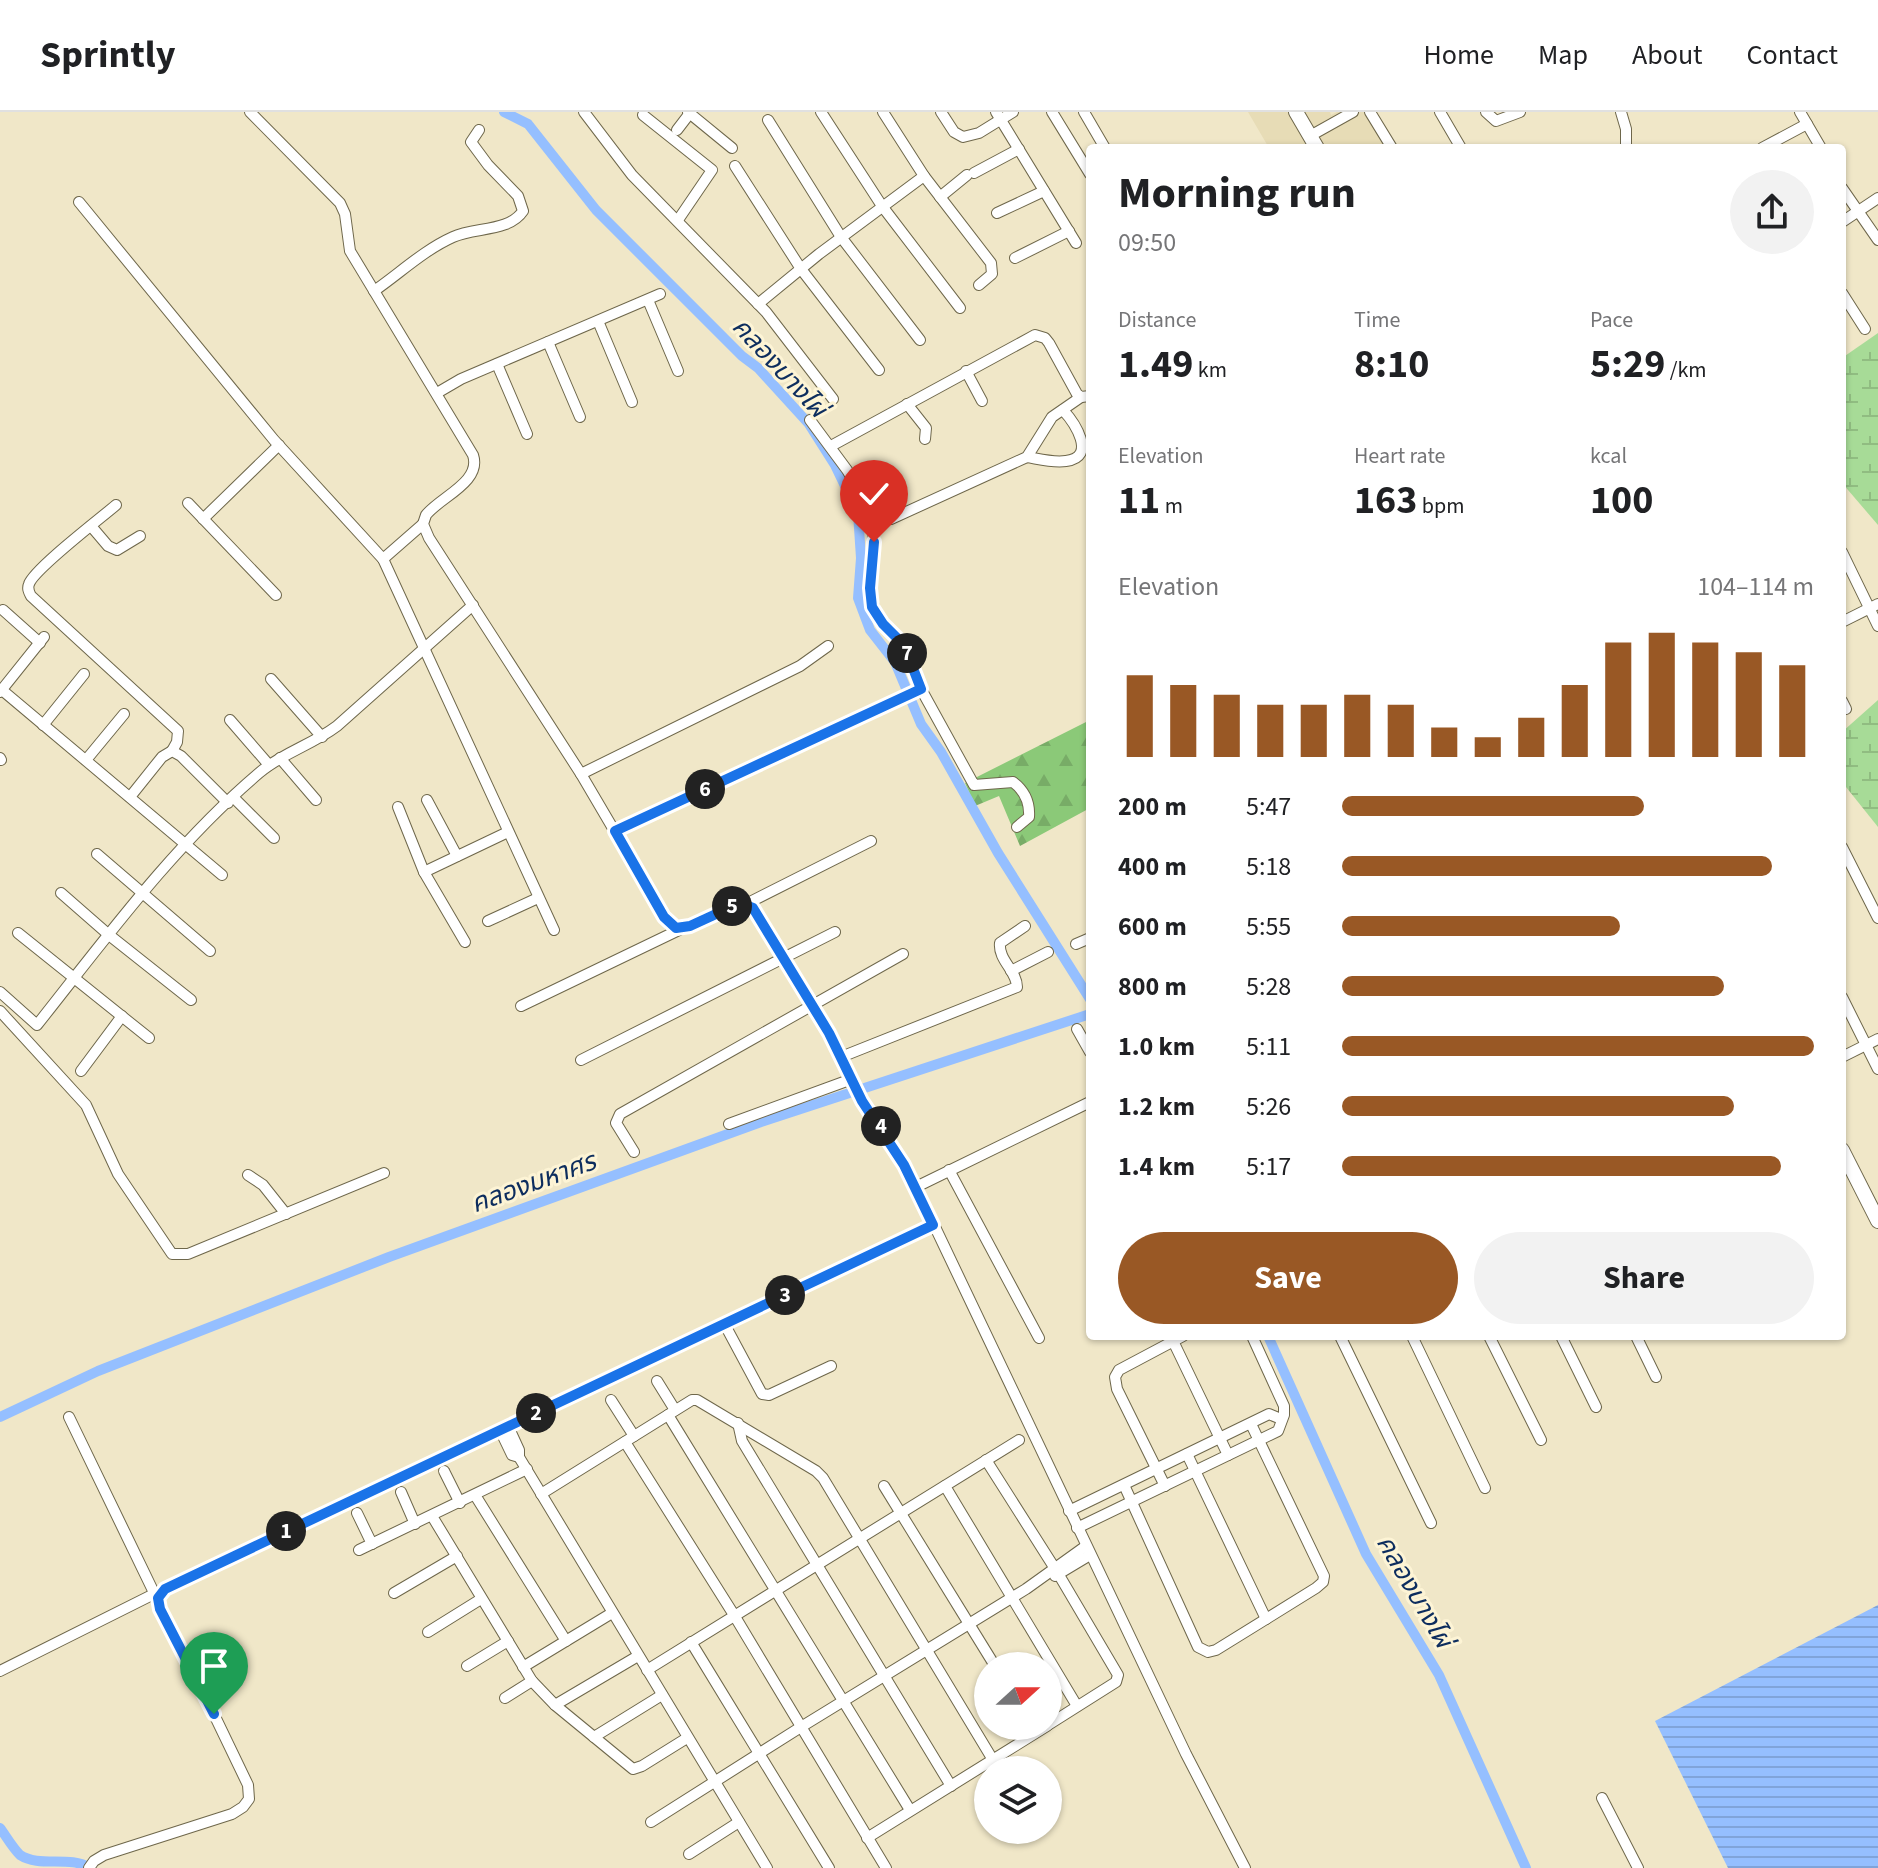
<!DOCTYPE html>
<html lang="en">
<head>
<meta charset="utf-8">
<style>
  :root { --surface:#fff; --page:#f2f2f2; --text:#202124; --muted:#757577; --line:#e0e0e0; --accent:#995825 }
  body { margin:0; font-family:"Source Sans 3","Noto Sans Thai",sans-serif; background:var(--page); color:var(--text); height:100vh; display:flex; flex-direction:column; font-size:30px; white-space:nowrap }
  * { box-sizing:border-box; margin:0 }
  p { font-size:26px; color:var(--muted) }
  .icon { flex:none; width:44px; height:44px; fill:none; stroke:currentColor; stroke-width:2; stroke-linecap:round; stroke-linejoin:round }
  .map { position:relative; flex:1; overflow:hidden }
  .sheet { position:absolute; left:1086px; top:32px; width:760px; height:1196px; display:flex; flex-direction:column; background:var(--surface); border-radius:8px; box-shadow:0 2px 6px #0004 }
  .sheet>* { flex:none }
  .needle { width:52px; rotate:69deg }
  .buttons { position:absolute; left:974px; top:1540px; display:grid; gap:16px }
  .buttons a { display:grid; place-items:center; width:88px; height:88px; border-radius:50%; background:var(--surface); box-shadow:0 2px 6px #0004; font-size:40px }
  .pin { position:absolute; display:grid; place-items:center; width:68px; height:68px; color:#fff; margin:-82px -34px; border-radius:50% 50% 50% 0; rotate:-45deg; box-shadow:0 0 8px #0007 }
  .pin .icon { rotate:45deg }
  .km { position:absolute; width:40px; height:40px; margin:-20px; border-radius:50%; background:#222; color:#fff; font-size:22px; line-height:40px; text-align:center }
  .round { display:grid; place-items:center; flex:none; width:84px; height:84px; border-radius:42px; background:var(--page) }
  .headline { display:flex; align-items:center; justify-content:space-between; height:136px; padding:0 32px }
  h1 { font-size:44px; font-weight:700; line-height:60px }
  .stats { display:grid; grid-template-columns:repeat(3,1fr); gap:12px; height:136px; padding:8px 32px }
  .stats div { display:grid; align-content:center }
  .stats b { font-size:40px; font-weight:700 }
  .stats small { font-size:22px; font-weight:400 }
  .stats p { font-size:22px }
  .chart { height:224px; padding:16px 32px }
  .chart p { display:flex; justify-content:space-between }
  .chart svg { width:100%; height:144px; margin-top:8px; stroke:var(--accent); stroke-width:6 }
  .cta { display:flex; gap:16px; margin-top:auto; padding:16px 32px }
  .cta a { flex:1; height:92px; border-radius:48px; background:var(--accent); color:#fff; font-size:32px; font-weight:700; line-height:92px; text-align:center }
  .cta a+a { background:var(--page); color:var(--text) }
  ul { padding:0 32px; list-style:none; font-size:26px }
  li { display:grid; grid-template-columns:128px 96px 1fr; align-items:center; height:60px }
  li i { height:20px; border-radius:10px; background:var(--accent) }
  header { display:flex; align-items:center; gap:48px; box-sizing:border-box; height:112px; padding:0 40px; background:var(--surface); border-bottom:2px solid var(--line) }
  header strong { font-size:38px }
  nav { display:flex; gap:44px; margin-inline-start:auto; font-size:28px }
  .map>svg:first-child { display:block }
  .built { fill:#e7dcb6 }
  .forest { fill:url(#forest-firs) }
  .wetland { fill:url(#wetland-marsh) }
  .water { fill:url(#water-rules) }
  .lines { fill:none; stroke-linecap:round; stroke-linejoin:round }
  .canal { stroke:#95bfff; stroke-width:10 }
  .street-casing { stroke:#6e674b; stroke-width:12 }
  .secondary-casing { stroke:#6e674b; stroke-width:16 }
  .street { stroke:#fff; stroke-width:10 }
  .secondary { stroke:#fff; stroke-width:14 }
  .route-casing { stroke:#fff; stroke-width:16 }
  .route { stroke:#1a73e8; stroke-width:10 }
  .labels { text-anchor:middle; stroke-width:6; stroke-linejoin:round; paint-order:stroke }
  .water-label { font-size:26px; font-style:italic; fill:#0d2d5e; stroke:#fdf4d5 }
</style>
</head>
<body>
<header>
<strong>Sprintly</strong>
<nav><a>Home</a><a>Map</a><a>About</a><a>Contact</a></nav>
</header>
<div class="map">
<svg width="1878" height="1756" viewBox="0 0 1878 1756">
  <defs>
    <pattern id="forest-firs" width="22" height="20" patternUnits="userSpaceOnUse" patternTransform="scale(2)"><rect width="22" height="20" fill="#8bc978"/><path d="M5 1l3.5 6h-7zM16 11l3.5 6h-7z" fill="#78ac67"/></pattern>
    <pattern id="wetland-marsh" width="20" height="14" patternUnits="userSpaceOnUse" patternTransform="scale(2)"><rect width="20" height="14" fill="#a7db97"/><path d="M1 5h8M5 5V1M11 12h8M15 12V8" fill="none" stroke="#90bc81"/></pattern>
    <pattern id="water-rules" width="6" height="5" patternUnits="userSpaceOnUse" patternTransform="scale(2)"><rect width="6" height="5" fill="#95bfff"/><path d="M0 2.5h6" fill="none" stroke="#80a4da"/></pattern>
  </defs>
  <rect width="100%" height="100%" fill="#f0e7c8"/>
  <!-- built -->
  <polygon class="built" points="1248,0 1330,0 1331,3 1337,0 1368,0 1385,36 1269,36"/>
  <!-- forest -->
  <polygon class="forest" points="1090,608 1090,696 1020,734 999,684 975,694 965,671"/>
  <!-- wetland -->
  <g class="wetland">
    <polygon points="1878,221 1878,413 1842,371 1842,246"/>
    <polygon points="1878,588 1878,715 1842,670 1842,620"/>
  </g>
  <!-- water -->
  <polygon class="water" points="1878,1493 1878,1756 1728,1756 1655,1609"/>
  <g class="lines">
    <!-- canal -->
    <g class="canal">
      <polyline points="504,0 528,12 596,98 742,244 758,256 809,312 835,353 858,401 861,446 858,486 870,518 895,550 921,612 941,640 998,741 1090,887"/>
      <polyline points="1268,1224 1366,1442 1439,1563 1526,1756"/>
      <polyline points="0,1305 98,1259 389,1145 761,1010 1090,902"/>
      <path d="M0 1716C6 1724 12 1735 20 1743 40 1756 69 1743 90 1756"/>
    </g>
    <defs>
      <g id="street">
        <path d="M250 0 340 91 345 102 350 139 473 343C482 370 440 385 426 403L423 412 429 426 581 662 668 810 676 816H686L740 791 749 794 756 801 829 921 862 989 892 1032 916 1075 1186 1642 1245 1756"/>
        <polyline points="584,0 632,63 766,200 833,287"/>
        <polyline points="688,0 732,36"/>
        <polyline points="821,0 882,94 960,196"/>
        <polyline points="883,0 924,64"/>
        <polyline points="941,0 954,20 963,25 979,21 1013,0"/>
        <polyline points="996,0 1076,131"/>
        <polyline points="1052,0 1090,62"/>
        <polyline points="1084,0 1105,36"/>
        <polyline points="1370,0 1392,36"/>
        <polyline points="1440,0 1461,36"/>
        <polyline points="1486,0 1496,9 1520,0"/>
        <polyline points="1621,0 1626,17 1626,36"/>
        <polyline points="1800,0 1821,36"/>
        <polyline points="643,3 712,58 678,108"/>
        <polyline points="768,8 841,125 920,228"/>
        <polyline points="677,18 690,1"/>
        <polyline points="1310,24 1353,0"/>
        <polyline points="1762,36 1807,12"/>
        <polyline points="735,54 801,157 879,258"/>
        <polyline points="974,61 1019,37"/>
        <polyline points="1842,76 1878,128"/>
        <polyline points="940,85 967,63"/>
        <polyline points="79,90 274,328 383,447 423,412"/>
        <polyline points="997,101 1044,79"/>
        <polyline points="1842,110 1878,86"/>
        <polyline points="1015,146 1069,119"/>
        <path d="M374 179C400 161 424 138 453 125 475 115 509 120 523 99L518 84 488 53 471 30 479 18"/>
        <polyline points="1842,181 1865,217"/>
        <polyline points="648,188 678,259"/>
        <polyline points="758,192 819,142 924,64 991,151 992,162 979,173"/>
        <polyline points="598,209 632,290"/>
        <polyline points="548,230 580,305"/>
        <polyline points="497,252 527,322"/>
        <polyline points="966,259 982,289"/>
        <polyline points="437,281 461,267 660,182"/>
        <polyline points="907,292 926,316 925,327"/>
        <path d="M810 308 847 358 872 400 874 430 870 476 875 501 904 533 921 577 974 673 1013 670C1025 679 1030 690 1029 705L1017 715"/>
        <polyline points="831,334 1035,223 1045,226 1049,231 1077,282 1081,285 1090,284"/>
        <path d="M1027 345C1039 347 1053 351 1066 349 1098 345 1074 310 1063 298"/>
        <polyline points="188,391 276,483"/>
        <path d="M116 393C101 406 34 457 29 472 27 477 29 480 31 484L178 619 177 630 172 639"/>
        <polyline points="203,407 279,333"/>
        <polyline points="891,407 1027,345 1052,305 1081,285"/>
        <polyline points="91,414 108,434 117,438 140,424"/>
        <polyline points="1842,440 1878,514"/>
        <polyline points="383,447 554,818"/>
        <polyline points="3,498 40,531"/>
        <polyline points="1842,510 1878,492"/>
        <polyline points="271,567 322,625"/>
        <polyline points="2,578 222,763"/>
        <polyline points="0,580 44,525"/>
        <polyline points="1842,589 1846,597"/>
        <polyline points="230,608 269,653"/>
        <polyline points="43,613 84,562"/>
        <polyline points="0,646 1,648"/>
        <polyline points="280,646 316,688"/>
        <polyline points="86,648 124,602"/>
        <polyline points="581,662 800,554 828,534"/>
        <polyline points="130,685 162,645 172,639 181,644 228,691"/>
        <polyline points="233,685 274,726"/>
        <polyline points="427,688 457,744"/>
        <polyline points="398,695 424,760 465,830"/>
        <polyline points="615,719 921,577"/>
        <polyline points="1842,735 1878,806"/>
        <polyline points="97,742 210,839"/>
        <polyline points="424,760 508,720"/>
        <polyline points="61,781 109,823 191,888"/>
        <polyline points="746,792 871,729"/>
        <polyline points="488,809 538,786"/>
        <polyline points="18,821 149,926"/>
        <polyline points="1076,832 1090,826"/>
        <polyline points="1011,859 1048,840"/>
        <path d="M0 880 37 913C106 826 174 733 259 661 282 641 312 633 337 614L473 493"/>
        <polyline points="1842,885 1878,957"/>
        <polyline points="521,894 681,817"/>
        <polyline points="0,899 86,993 118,1062 172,1142 188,1142 384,1061"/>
        <polyline points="1077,917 1090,940"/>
        <path d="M841 945 1017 875C1017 859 998 848 1000 831L1025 814"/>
        <polyline points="1842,945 1878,927"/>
        <polyline points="581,948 835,820"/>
        <polyline points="81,959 122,904"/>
        <polyline points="729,1012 852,967"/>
        <polyline points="634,1040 616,1011 620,1002 903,842"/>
        <polyline points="949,1058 1039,1226"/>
        <polyline points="248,1063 263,1073 286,1102"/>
        <polyline points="916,1075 1090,990"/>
        <polyline points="725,1213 762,1282 769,1283 831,1254"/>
        <polyline points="1340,1224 1431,1411"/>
        <polyline points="1412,1224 1485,1376"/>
        <polyline points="1489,1224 1541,1328"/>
        <polyline points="1561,1224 1596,1295"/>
        <polyline points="1636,1224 1656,1265"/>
        <polyline points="1173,1229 1228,1343"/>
        <polyline points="657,1269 675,1298"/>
        <polyline points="611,1288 634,1324"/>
        <polyline points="668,1303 910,1698"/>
        <polyline points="69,1305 158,1489"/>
        <polyline points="738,1311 742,1329 951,1674"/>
        <polyline points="508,1314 519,1338 519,1345 767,1756"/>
        <polyline points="500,1318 512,1343 519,1345"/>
        <polyline points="625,1330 734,1503 886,1756"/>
        <polyline points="1187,1342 1266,1507"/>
        <polyline points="986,1348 1059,1463 1118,1563 1116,1570 1048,1613"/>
        <polyline points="444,1359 460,1391"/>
        <polyline points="1124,1373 1198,1535 1208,1540 1216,1538 1316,1476 1323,1470 1324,1464 1251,1312"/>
        <polyline points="884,1374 995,1554"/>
        <polyline points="945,1374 1077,1594"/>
        <polyline points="1165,1374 1117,1277 1115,1265 1119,1258 1183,1224"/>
        <polyline points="401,1380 415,1412"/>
        <polyline points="541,1382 692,1288 697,1288 816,1359 823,1366 993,1648"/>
        <polyline points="475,1383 566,1529"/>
        <polyline points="1069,1399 1269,1302 1281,1307"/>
        <polyline points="357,1401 372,1432"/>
        <polyline points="432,1404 532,1569 555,1593 633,1657 642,1654 687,1626"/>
        <polyline points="1077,1416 1278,1319 1284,1303 1284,1294 1252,1224"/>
        <polyline points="359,1438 527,1357"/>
        <polyline points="1055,1464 1090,1443"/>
        <polyline points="394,1481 457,1444"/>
        <polyline points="428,1520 481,1487"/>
        <polyline points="691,1530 829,1756"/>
        <polyline points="467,1554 508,1529"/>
        <polyline points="523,1555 612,1501"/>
        <polyline points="647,1558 1019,1328"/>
        <polyline points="0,1559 154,1482"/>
        <polyline points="505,1586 532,1569"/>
        <polyline points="555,1593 638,1544"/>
        <polyline points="594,1625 662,1583"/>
        <polyline points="1602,1686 1638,1756"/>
        <polyline points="651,1710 801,1615 1026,1477 1086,1434"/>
        <polyline points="867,1726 1047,1614"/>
        <polyline points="689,1742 739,1710"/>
        <polyline points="89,1756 94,1749 104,1743 232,1702 243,1695 249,1687 248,1673 184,1540 160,1497 158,1486 165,1477 933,1113"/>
      </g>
      <g id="secondary">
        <polyline points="1296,0 1317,36"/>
        <polyline points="1842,1038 1878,1109"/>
      </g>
    </defs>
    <!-- street casing -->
    <use href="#street" class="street-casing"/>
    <!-- secondary casing -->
    <use href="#secondary" class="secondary-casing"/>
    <!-- street -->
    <use href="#street" class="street"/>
    <!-- secondary -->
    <use href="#secondary" class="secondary"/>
  </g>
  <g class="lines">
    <defs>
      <polyline id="route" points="214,1602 160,1497 158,1486 165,1477 933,1113 904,1053 862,989 829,921 753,796 740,791 690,814 676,816 664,805 615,719 921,577 904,533 883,512 872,495 870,476 874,430"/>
    </defs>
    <!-- route casing -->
    <use href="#route" class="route-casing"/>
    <!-- route -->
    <use href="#route" class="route"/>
  </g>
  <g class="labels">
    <!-- water labels -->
    <g class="water-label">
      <text transform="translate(780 255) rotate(47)" y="9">คลองบางไผ่</text>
      <text transform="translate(533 1070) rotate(-20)" y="9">คลองมหาศร</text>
      <text transform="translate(1415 1479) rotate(60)" y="9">คลองบางไผ่</text>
    </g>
  </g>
</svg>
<div class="buttons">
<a><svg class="needle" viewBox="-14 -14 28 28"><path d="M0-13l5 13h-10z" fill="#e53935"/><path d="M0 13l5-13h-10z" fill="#757577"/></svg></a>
<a><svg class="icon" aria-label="layers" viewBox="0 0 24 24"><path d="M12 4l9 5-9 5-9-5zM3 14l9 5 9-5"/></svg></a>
</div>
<div class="pin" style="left:214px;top:1602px;background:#1e9e55"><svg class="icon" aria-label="arrive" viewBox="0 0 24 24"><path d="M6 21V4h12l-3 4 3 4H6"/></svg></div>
<div class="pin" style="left:874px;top:430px;background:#d93025"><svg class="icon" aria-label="check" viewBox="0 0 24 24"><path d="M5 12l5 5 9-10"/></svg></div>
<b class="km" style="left:286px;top:1419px">1</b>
<b class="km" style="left:536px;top:1301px">2</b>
<b class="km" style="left:785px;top:1183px">3</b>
<b class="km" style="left:881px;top:1014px">4</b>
<b class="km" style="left:732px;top:794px">5</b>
<b class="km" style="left:705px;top:677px">6</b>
<b class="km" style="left:907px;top:541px">7</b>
<section class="sheet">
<div class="headline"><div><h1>Morning run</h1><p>09:50</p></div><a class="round"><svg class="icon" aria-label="share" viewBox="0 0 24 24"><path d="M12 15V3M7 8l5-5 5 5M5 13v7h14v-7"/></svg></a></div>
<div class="stats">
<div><p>Distance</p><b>1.49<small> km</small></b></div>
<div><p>Time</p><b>8:10</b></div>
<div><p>Pace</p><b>5:29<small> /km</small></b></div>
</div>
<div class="stats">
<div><p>Elevation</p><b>11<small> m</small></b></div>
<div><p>Heart rate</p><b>163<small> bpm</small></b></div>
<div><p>kcal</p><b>100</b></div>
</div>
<div class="chart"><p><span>Elevation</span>104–114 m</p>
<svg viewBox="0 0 160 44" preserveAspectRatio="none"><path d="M5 44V19M15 44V22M25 44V25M35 44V28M45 44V28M55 44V25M65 44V28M75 44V35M85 44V38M95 44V32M105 44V22M115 44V9M125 44V6M135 44V9M145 44V12M155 44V16"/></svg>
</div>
<ul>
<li><b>200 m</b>5:47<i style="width:64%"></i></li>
<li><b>400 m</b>5:18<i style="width:91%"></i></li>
<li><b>600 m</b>5:55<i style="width:59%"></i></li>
<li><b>800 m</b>5:28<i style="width:81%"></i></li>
<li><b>1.0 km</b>5:11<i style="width:100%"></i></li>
<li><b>1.2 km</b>5:26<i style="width:83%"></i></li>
<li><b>1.4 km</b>5:17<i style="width:93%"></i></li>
</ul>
<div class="cta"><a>Save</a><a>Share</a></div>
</section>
</div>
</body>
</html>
